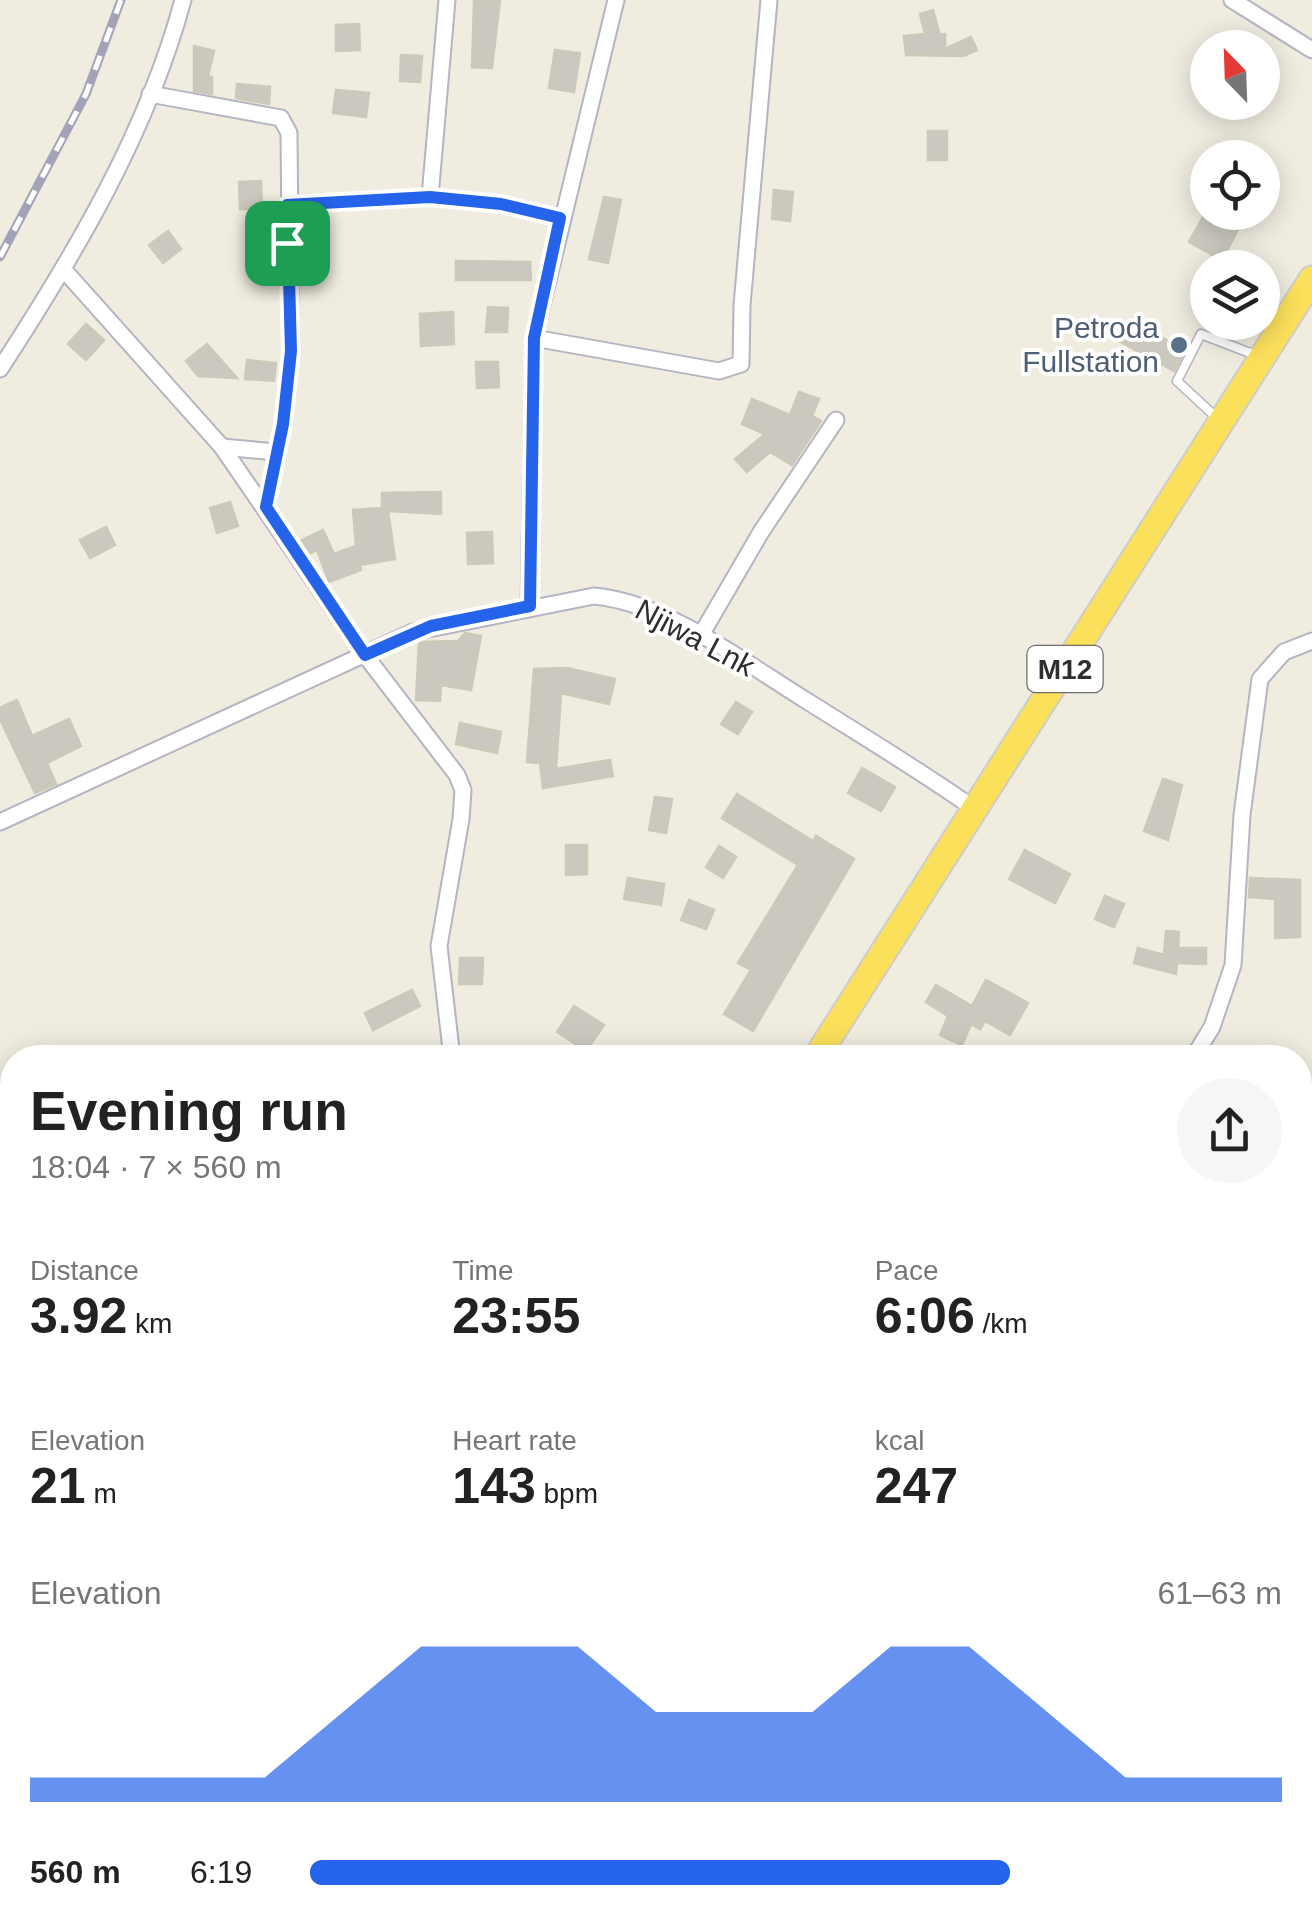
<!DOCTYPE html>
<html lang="en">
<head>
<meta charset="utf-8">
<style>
  :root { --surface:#fff; --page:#f6f6f6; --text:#222; --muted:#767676; --accent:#2563eb }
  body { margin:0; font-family:Helvetica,sans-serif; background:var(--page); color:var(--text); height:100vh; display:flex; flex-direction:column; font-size:38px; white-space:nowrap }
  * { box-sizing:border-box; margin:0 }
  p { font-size:32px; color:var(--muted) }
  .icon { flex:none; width:55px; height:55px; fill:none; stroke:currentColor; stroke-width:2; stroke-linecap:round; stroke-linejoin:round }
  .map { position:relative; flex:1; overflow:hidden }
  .drawer { position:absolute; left:0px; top:1045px; width:1312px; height:885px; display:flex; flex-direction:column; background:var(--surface); border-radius:40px 40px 0 0; box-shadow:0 5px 25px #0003 }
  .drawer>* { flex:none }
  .needle { width:65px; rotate:337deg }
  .buttons { position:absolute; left:1190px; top:30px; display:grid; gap:20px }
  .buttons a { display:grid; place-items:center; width:90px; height:90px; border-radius:50%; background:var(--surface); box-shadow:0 5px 25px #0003; font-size:50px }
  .pin { position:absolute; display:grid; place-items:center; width:85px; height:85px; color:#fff; margin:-42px; border-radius:20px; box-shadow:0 5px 15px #0006 }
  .round { display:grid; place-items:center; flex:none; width:105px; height:105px; border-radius:52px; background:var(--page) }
  .overview { display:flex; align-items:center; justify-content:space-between; height:170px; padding:0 30px }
  h1 { font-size:55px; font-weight:700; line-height:75px }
  .figures { display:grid; grid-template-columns:repeat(3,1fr); gap:15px; height:170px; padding:10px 30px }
  .figures div { display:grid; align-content:center }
  .figures b { font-size:50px; font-weight:700 }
  .figures small { font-size:28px; font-weight:400 }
  .figures p { font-size:28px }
  .chart { height:280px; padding:20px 30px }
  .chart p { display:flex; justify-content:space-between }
  .chart svg { width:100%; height:180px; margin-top:10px; fill:var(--accent); opacity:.7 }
  ul { padding:0 30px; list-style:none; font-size:32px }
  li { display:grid; grid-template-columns:160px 120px 1fr; align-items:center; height:75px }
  li i { height:25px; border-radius:12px; background:var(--accent) }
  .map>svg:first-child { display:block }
  .building { fill:#cbc9bf; stroke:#ccc9b9; stroke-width:2.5 }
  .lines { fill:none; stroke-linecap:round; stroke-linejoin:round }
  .service-casing { stroke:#b4b4c2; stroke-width:11 }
  .minor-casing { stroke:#b4b4c2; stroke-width:19 }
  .tertiary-casing { stroke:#b4b4c2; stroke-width:21 }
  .secondary-casing { stroke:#b4b4c2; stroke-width:24 }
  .trunk-casing { stroke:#cdcdcd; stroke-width:29 }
  .service { stroke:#fff; stroke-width:8 }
  .minor { stroke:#fff; stroke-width:15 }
  .tertiary { stroke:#fff; stroke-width:18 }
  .secondary { stroke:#fff; stroke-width:20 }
  .trunk { stroke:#fbe05c; stroke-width:25 }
  .rail-casing { stroke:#a4a2b9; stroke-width:9 }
  .rail { stroke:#fff; stroke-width:5; stroke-dasharray:15; stroke-linecap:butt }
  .route-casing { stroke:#fff; stroke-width:20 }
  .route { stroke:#2563eb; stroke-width:12 }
  .service-dot { fill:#5c6f8a; stroke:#fff; stroke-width:4 }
  .labels { text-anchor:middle; stroke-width:8; stroke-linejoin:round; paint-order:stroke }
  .shield { fill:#fff; stroke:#6d6d6d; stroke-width:2.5 }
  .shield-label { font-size:28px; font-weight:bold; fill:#2e2e2e }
  .service-label { font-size:30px; fill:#4e5e75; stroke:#fff; text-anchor:end }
  .street-label { font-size:30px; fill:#2e2e2e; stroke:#fff }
</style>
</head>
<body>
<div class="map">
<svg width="1312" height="1930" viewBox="0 0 1312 1930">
  <rect width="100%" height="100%" fill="#f0ece0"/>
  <!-- building -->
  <g class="building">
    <polygon points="474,0 500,0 492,68 472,67"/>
    <polygon points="933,10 940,35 945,34 945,49 971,37 977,50 963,56 906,55 904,36 925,34 920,14"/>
    <polygon points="359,24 360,50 336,51 336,25"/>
    <polygon points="194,46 214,51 208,77 212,77 212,94 194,91"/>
    <polygon points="555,50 580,53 574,92 549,88"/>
    <polygon points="401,55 422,56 420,82 400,81"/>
    <polygon points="237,84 270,87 269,104 236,98"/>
    <polygon points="336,90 369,93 366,117 333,113"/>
    <rect x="928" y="131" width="19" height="29"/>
    <polygon points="261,181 262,209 240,209 239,182"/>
    <polygon points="774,190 793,192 790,221 772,219"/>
    <polygon points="604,197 621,200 608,263 589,259"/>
    <polygon points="1207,210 1247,212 1222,260 1189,242"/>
    <polygon points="168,231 181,249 163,263 149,245"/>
    <polygon points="456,261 530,262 531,280 456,280"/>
    <polygon points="488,307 508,308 507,332 486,332"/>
    <polygon points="453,312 454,344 421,346 420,314"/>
    <polygon points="1134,318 1184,352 1174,371 1119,341"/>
    <polygon points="86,324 104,340 86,360 68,344"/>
    <polygon points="207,344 237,378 198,376 186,361"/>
    <polygon points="247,360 276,363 274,381 245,379"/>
    <polygon points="476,362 498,362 499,387 477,388"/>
    <polygon points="799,392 819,399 812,416 821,421 792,465 770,452 747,472 735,459 765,434 742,424 752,399 790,415"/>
    <polygon points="441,492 441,514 388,511 395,559 360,565 361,570 329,582 317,550 309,554 300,541 323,530 334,554 356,546 353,510 382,508 382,493"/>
    <polygon points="230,502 238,526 217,533 210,508"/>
    <polygon points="106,527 115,545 90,558 80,540"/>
    <polygon points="492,532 493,563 468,564 467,533"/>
    <polygon points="465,633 481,636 471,690 441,685 440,701 416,700 419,642 458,641"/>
    <polygon points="567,668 615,679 609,704 561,693 556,769 610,760 613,776 543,788 540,763 527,762 534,669"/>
    <polygon points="17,700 32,736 69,719 81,746 47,763 56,784 35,793 0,719 0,708"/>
    <polygon points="736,702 752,712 738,734 721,724"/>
    <polygon points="460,723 501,732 497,753 456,744"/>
    <polygon points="862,768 895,787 881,811 848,793"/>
    <polygon points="1163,779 1182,785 1168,840 1144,831"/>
    <polygon points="737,794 813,841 816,836 854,859 753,1031 724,1014 751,970 738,963 798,865 722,818"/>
    <polygon points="655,797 672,799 666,833 649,830"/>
    <polygon points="566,845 587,845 587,874 566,875"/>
    <polygon points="719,846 736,857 723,878 706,867"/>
    <polygon points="1025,850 1070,874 1055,903 1009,879"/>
    <polygon points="628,878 664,884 661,905 624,899"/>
    <polygon points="1250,878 1300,880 1300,937 1275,938 1275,899 1249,897"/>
    <polygon points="1105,896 1124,904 1114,927 1095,919"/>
    <polygon points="689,900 714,910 706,929 681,920"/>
    <polygon points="1166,931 1179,932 1178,948 1206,948 1206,964 1177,963 1176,974 1134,963 1138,948 1164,955"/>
    <polygon points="460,958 483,958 482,984 459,984"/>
    <polygon points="986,980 1028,1003 1010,1035 985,1021 980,1029 971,1024 962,1045 940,1035 948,1016 926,1002 936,985 972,1006"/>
    <polygon points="412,990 420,1006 373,1030 365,1013"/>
    <polygon points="574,1006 604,1025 586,1051 557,1032"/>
    <polygon points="1312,1096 1312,1139 1300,1167 1300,1117"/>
    <polygon points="1300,1675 1306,1675 1312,1704 1312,1726 1300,1728"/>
  </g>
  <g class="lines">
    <defs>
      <polyline id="service" points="1219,420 1177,381 1201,334 1258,356"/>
      <g id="minor">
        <polyline points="447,0 430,197 501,204 561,218"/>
        <polyline points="1232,0 1312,50"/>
        <polyline points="150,94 281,118 289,133 291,351 283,424 266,507"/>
        <polyline points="287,205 430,197"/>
        <polyline points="64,270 222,447 365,655 457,775 463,790 461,819 439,946 452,1058"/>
        <polyline points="534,338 719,371 741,364 742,305 769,0"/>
        <path d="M0 369C75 254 147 133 183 0"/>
        <polyline points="222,447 276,452"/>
        <polyline points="529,605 534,338 616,0"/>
        <polyline points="701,635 761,532 836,420"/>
        <path d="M0 822 413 632 594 596C668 603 745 663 807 701 864 737 921 771 976 810"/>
        <polyline points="1193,1058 1212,1027 1233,965 1242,815 1260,679 1284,652 1312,641"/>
        <polyline points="1300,1209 1312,1201"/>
        <polyline points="0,1259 12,1256"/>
        <polyline points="1300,1350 1312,1353"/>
        <polyline points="1300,1393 1312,1373"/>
        <polyline points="0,1456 12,1451"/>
        <polyline points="1300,1551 1312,1544"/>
        <polyline points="1300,1617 1312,1633"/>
        <polyline points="1300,1822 1312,1817"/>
        <polyline points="898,1930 960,1918"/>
        <polyline points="1144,1930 1153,1918"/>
      </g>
      <polyline id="tertiary" points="310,1930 317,1918"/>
      <g id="secondary">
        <polyline points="0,1592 12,1633"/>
        <polyline points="105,1918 109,1930"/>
      </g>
      <g id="trunk">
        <polyline points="816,1058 1312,279"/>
        <polyline points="261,1930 269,1918"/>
      </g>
    </defs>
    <!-- service casing -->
    <use href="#service" class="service-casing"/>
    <!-- minor casing -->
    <use href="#minor" class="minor-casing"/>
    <!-- tertiary casing -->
    <use href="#tertiary" class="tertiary-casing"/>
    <!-- secondary casing -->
    <use href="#secondary" class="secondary-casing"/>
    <!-- trunk casing -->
    <use href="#trunk" class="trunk-casing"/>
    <!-- service -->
    <use href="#service" class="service"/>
    <!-- minor -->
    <use href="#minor" class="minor"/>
    <!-- tertiary -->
    <use href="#tertiary" class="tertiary"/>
    <!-- secondary -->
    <use href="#secondary" class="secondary"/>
    <!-- trunk -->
    <use href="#trunk" class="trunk"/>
    <defs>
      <polyline id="rail" points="0,257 86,94 121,0"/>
    </defs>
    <!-- rail casing -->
    <use href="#rail" class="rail-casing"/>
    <!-- rail -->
    <use href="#rail" class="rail"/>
  </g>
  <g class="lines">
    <defs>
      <polygon id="route" points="430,197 501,204 560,218 534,338 530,606 431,626 365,655 266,507 283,424 291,351 287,205"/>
    </defs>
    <!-- route casing -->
    <use href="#route" class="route-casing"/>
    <!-- route -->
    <use href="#route" class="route"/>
  </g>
  <!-- markers -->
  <circle class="service-dot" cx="1179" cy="345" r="10"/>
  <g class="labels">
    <!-- shield labels -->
    <rect class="shield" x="1027.5" y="646" width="75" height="46" rx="8"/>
    <g class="shield-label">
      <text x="1065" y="679">M12</text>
    </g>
    <!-- service labels -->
    <g class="service-label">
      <text x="1159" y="338">Petroda<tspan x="1159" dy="34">Fullstation</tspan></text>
    </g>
    <!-- street labels -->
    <g class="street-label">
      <text transform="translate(695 638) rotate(28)" y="10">Njiwa Lnk</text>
    </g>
  </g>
</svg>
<div class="buttons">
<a><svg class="needle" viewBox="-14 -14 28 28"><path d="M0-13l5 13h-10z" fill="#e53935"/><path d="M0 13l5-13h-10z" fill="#767676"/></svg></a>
<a><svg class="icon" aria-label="locate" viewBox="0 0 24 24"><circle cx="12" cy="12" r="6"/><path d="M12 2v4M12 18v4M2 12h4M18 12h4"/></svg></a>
<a><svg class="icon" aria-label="layers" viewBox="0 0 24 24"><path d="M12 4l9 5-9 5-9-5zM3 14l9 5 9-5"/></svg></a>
</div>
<div class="pin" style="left:287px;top:243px;background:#1e9e55"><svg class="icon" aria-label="arrive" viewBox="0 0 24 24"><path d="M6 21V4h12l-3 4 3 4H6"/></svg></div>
<section class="drawer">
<div class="overview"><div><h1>Evening run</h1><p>18:04 · 7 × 560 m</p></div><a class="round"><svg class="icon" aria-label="share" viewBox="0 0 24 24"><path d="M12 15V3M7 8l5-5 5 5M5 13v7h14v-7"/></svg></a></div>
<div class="figures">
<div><p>Distance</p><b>3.92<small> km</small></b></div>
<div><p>Time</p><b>23:55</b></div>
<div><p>Pace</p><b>6:06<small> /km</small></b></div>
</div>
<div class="figures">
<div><p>Elevation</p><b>21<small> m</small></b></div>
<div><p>Heart rate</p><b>143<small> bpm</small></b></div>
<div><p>kcal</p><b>247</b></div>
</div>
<div class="chart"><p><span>Elevation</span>61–63 m</p>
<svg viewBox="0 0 160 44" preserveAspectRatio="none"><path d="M0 44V38L10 38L20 38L30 38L40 22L50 6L60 6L70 6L80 22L90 22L100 22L110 6L120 6L130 22L140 38L150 38L160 38V44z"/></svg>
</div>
<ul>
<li><b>560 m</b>6:19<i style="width:72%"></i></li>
</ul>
</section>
</div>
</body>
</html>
